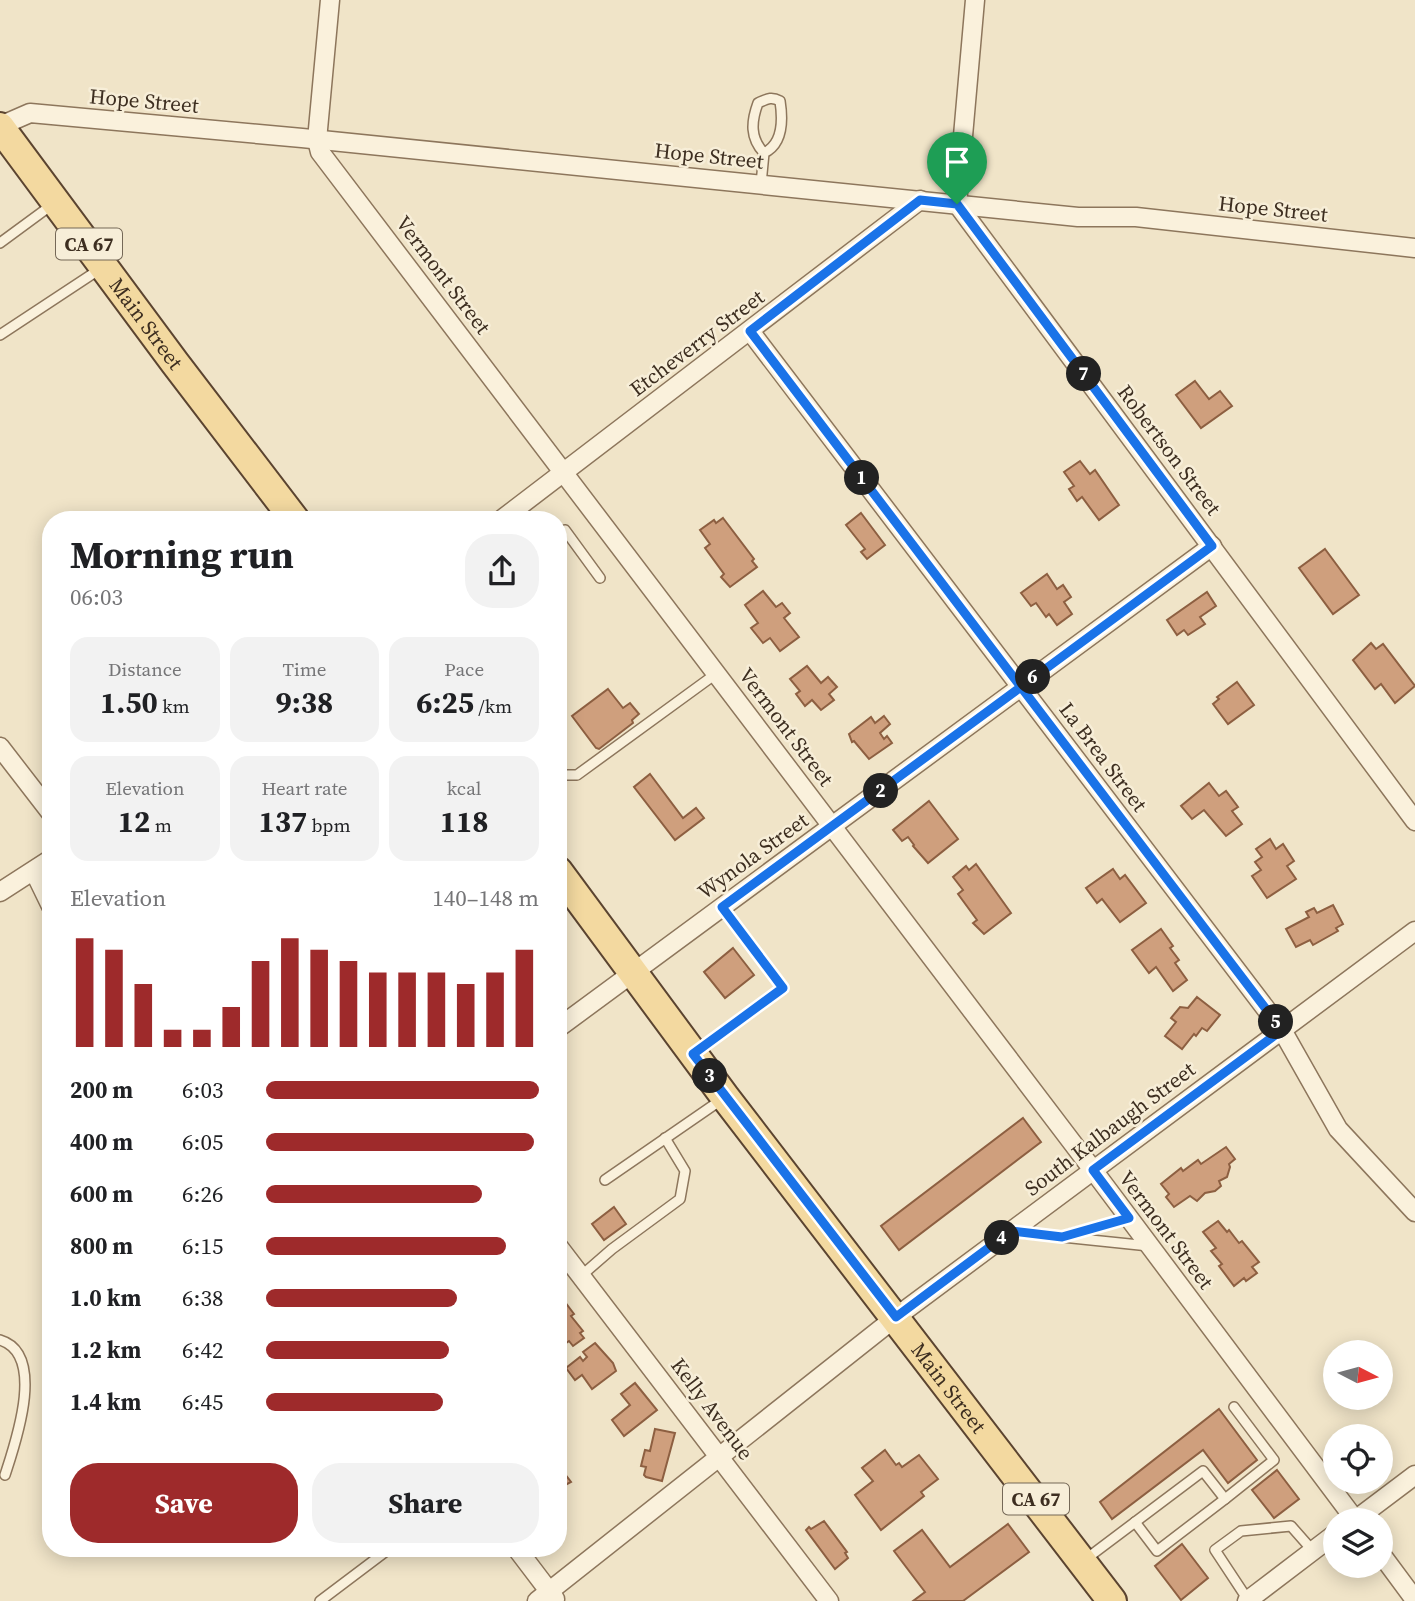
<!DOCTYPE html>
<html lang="en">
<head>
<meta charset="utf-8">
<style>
  :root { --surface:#fff; --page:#f2f2f2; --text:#202124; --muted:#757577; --accent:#9e2a2b }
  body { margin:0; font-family:"Source Serif 4",serif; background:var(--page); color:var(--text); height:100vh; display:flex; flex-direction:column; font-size:26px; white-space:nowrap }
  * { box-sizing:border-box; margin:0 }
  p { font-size:23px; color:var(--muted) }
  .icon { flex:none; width:38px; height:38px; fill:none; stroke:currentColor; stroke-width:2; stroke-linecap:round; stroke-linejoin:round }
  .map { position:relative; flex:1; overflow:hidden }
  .drawer { position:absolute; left:42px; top:511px; width:525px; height:1046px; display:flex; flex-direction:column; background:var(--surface); border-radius:28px; box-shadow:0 4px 18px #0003 }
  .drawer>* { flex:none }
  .needle { width:46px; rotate:96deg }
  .fabs { position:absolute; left:1323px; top:1340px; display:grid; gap:14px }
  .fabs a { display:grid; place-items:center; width:70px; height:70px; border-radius:50%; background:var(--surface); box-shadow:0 4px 18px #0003; font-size:35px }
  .pin { position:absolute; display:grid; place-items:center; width:60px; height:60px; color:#fff; margin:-72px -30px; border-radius:50% 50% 50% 0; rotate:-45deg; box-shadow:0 0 7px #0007 }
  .pin .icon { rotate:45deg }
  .km { position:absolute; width:35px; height:35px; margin:-18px; border-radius:50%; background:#222; color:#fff; font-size:19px; line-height:35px; text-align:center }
  .round { display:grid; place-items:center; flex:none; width:74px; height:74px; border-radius:28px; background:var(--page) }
  .overview { display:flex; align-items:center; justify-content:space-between; height:119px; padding:0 28px }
  h1 { font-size:38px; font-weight:700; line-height:52px }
  .figures { display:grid; grid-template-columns:repeat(3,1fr); gap:10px; height:119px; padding:7px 28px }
  .figures div { display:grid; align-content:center; border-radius:18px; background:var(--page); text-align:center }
  .figures b { font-size:30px; font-weight:700 }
  .figures small { font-size:19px; font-weight:400 }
  .figures p { font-size:19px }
  .chart { height:196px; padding:14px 28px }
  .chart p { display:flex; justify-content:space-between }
  .chart svg { width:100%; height:126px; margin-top:7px; stroke:var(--accent); stroke-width:6 }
  .button { display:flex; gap:14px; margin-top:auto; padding:14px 28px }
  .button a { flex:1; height:80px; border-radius:28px; background:var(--accent); color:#fff; font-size:28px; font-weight:700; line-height:80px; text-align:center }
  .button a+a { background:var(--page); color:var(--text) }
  ul { padding:0 28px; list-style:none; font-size:23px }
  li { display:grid; grid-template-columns:112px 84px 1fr; align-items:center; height:52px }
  li i { height:18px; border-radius:9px; background:var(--accent) }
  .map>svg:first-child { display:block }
  .building { fill:#cf9f7d; stroke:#8d5f41; stroke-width:2 }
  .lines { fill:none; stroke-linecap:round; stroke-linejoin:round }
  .lane-casing { stroke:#8d765c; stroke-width:12 }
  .street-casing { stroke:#8d765c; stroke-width:21 }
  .primary-casing { stroke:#5b4430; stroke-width:32 }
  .lane { stroke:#faf1dc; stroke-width:9 }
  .street { stroke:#faf1dc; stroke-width:18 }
  .primary { stroke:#f3d9a0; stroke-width:28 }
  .route-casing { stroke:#fff; stroke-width:14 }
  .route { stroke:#1a73e8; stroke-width:9 }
  .labels { text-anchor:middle; stroke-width:5; stroke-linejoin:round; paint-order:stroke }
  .shield { fill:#f7eed8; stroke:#756857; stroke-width:2 }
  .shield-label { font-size:19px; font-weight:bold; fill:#3d2e20 }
  .street-label { font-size:21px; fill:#3d2e20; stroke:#f7eed8 }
</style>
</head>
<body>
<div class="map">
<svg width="1415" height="1601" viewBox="0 0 1415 1601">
  <rect width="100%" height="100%" fill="#f0e4c8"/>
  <!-- building -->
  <g class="building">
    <polygon points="1195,381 1209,399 1220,391 1232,406 1201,428 1176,395"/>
    <polygon points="1080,461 1090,474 1095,470 1119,505 1099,520 1082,497 1077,501 1069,489 1074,486 1064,472"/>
    <polygon points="861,513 885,545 867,559 861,552 865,549 846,525"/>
    <polygon points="723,518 754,559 752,561 757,567 730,587 721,577 724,574 705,548 710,544 700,530 714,520 716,523"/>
    <polygon points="1325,549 1359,595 1333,614 1299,568"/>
    <polygon points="1047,574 1057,589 1063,585 1071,597 1064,602 1072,614 1057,625 1049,614 1046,617 1036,603 1031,606 1021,593"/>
    <polygon points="763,591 776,607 782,603 790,613 784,618 799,637 780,651 770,638 763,643 751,628 758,623 745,605"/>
    <polygon points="1207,592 1216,606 1200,617 1205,624 1188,635 1184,630 1177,635 1167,620"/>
    <polygon points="1371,643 1376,649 1383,644 1415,686 1395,703 1381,684 1375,689 1353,660"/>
    <polygon points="807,666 821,683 828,677 837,687 829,694 834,700 821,710 812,700 805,706 796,694 800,691 790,679"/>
    <polygon points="1237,682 1254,705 1228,724 1213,704 1219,699 1217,697"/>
    <polygon points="608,689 623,708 630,703 639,714 632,720 633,723 599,749 596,748 572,716"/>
    <polygon points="884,716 890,724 880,733 884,739 887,736 892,743 869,759 854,741 852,742 849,734 871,717 875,723"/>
    <polygon points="650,774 683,818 696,808 704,818 675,840 634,787"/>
    <polygon points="1209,783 1219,796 1226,791 1238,807 1232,811 1242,824 1226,836 1204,810 1192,819 1181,806"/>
    <polygon points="929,801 958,839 928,863 913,846 914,845 908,837 902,841 893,830"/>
    <polygon points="1270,839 1276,849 1283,844 1294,861 1287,866 1296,879 1267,898 1252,876 1261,870 1255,862 1262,857 1256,849"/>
    <polygon points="976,864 1011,913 984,934 973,923 977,920 958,894 963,890 953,877 966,866 969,870"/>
    <polygon points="1113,869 1120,879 1125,875 1146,903 1120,922 1102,899 1097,903 1086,888"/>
    <polygon points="1333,905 1343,924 1336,928 1338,931 1313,945 1310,940 1296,947 1286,929 1309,917 1306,912 1314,908 1317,913"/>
    <polygon points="1161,929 1173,946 1170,948 1179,960 1175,963 1187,980 1173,991 1156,967 1149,973 1132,950"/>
    <polygon points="733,948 754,975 725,998 704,972"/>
    <polygon points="1197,997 1220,1015 1207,1031 1202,1028 1196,1036 1194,1034 1182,1049 1165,1036 1176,1022 1171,1018 1180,1007 1188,1008"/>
    <polygon points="1023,1118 1041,1142 899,1250 881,1226"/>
    <polygon points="1226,1147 1235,1159 1229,1164 1230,1167 1227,1177 1219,1181 1221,1186 1215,1191 1205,1193 1197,1201 1190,1196 1174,1207 1166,1197 1169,1194 1161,1184 1181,1168 1183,1171 1198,1160 1201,1164"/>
    <polygon points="614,1207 626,1224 604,1240 592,1224"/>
    <polygon points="1218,1221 1227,1232 1229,1230 1239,1243 1242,1241 1259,1262 1252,1267 1257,1273 1246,1281 1244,1278 1234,1286 1219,1266 1222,1264 1211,1251 1216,1248 1203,1232"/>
    <polygon points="565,1302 574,1314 571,1316 583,1331 580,1333 584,1338 573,1346 569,1341 562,1346 558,1340 558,1307"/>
    <polygon points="595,1343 613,1363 616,1371 592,1389 582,1375 575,1380 566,1368 580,1357 583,1361 587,1357 583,1352"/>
    <polygon points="635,1383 657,1410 624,1436 612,1420 630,1405 621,1394"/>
    <polygon points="1219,1409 1257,1460 1228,1483 1203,1450 1112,1519 1100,1502"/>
    <polygon points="655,1429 675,1433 662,1481 646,1477 644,1475 646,1467 641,1466 645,1450 650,1451"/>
    <polygon points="885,1450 896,1465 899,1463 902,1467 919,1455 938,1479 921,1492 924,1496 881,1530 855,1495 873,1481 862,1468"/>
    <polygon points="558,1465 571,1482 558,1489"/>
    <polygon points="1277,1470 1299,1499 1274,1518 1252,1490"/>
    <polygon points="824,1521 847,1552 845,1553 848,1558 835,1569 806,1530 809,1527 811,1529"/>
    <polygon points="1008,1524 1029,1552 963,1601 913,1601 925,1592 894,1551 922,1530 950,1567"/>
    <polygon points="1182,1544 1208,1578 1181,1600 1155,1566"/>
  </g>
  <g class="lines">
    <defs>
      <g id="lane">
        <path d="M761 184 764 153C783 144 783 120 780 101 771 96 767 99 758 103 751 122 750 138 764 153"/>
        <polyline points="0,243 53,204"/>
        <polyline points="0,335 100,269"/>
        <polyline points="558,535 565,530 600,578"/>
        <polyline points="558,775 577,775 717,673"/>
        <polyline points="697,1051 783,988 722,907"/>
        <polyline points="605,1180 721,1100"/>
        <polyline points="1013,1232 1149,1246"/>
        <polyline points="1067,1235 1129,1218"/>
        <polyline points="581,1276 612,1249 680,1199 685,1171 665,1138"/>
        <path d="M0 1340C47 1354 15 1444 5 1475"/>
        <polyline points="1135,1522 1157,1551 1225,1499"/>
        <polyline points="1086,1559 1203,1471 1225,1499 1274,1460 1234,1407"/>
        <polyline points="1248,1600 1215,1550 1241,1531 1291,1526 1313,1551"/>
        <polyline points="320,1601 389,1549"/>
      </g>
      <g id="street">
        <polyline points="330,0 317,140 320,152 1093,1170 1356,1521"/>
        <polyline points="975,0 957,204 1415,821"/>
        <polyline points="0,126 30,113 302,138 1078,217 1136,217 1415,248"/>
        <polyline points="750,331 1282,1030 1338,1129 1415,1212"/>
        <polyline points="501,520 920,200"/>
        <polyline points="0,747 51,813"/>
        <polyline points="34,871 51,906"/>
        <polyline points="0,892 51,859"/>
        <polyline points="558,1028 1212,546"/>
        <polyline points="558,1246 829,1601"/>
        <polyline points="1354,1521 1415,1475"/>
        <polyline points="517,1549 555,1599"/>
        <polyline points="1381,1554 1415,1600"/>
        <polyline points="537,1601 896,1317 1415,931"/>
        <polyline points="1247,1601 1335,1534"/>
      </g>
      <g id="primary">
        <path id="s1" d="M0 127 175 363 295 520"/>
        <path id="s2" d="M558 871 725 1097 1112 1601"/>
      </g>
    </defs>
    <!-- lane casing -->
    <use href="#lane" class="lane-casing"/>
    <!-- street casing -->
    <use href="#street" class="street-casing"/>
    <!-- primary casing -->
    <use href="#primary" class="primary-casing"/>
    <!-- lane -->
    <use href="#lane" class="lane"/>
    <!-- street -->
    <use href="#street" class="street"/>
    <!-- primary -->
    <use href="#primary" class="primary"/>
  </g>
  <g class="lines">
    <defs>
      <polyline id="route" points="957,204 920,200 750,331 1021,687 722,907 783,988 693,1054 896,1317 1011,1231 1062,1237 1129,1218 1093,1170 1282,1030 1021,687 1212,546 957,204"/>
    </defs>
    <!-- route casing -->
    <use href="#route" class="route-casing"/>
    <!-- route -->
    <use href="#route" class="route"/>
  </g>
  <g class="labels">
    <!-- shield labels -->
    <g class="shield">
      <rect x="56" y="228.5" width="66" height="31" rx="5"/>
      <rect x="1003" y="1483.5" width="66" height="31" rx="5"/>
    </g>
    <g class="shield-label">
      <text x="89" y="251">CA 67</text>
      <text x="1036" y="1506">CA 67</text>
    </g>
    <!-- street labels -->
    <g class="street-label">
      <text transform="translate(144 101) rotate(5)" y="7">Hope Street</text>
      <text transform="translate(709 156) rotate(6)" y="7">Hope Street</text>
      <text transform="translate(1273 209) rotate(6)" y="7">Hope Street</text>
      <text transform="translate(443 275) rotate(53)" y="7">Vermont Street</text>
      <text dy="7" stroke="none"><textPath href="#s1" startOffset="245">Main Street</textPath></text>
      <text transform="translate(697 343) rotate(-37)" y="7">Etcheverry Street</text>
      <text transform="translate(1169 450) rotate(53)" y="7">Robertson Street</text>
      <text transform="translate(786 727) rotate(53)" y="7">Vermont Street</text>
      <text transform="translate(1103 757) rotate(53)" y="7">La Brea Street</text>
      <text transform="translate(753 856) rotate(-36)" y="7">Wynola Street</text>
      <text transform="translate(1110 1129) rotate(-37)" y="7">South Kalbaugh Street</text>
      <text transform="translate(1166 1230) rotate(53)" y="7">Vermont Street</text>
      <text dy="7" stroke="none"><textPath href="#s2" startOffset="648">Main Street</textPath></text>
      <text transform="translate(712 1409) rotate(53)" y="7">Kelly Avenue</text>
    </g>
  </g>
</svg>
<div class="fabs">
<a><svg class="needle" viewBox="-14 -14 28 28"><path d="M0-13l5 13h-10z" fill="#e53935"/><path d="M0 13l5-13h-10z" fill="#757577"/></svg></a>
<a><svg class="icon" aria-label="locate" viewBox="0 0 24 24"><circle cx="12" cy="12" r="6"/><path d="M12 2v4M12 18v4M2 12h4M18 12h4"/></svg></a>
<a><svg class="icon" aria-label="layers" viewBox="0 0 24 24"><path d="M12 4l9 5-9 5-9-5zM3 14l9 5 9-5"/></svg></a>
</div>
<div class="pin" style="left:957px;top:204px;background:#1e9e55"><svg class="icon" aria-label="arrive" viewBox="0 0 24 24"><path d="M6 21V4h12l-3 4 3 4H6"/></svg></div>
<b class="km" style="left:862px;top:478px">1</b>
<b class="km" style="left:881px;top:791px">2</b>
<b class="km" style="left:710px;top:1076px">3</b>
<b class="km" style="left:1002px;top:1238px">4</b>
<b class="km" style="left:1276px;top:1022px">5</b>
<b class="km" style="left:1033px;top:677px">6</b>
<b class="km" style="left:1084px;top:374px">7</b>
<section class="drawer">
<div class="overview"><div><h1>Morning run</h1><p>06:03</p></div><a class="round"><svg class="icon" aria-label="share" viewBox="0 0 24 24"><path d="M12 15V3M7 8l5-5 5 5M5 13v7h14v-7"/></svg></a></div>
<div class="figures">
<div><p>Distance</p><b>1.50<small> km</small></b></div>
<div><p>Time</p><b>9:38</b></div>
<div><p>Pace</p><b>6:25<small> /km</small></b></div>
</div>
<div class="figures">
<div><p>Elevation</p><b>12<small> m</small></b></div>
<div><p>Heart rate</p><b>137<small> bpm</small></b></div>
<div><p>kcal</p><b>118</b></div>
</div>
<div class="chart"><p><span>Elevation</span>140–148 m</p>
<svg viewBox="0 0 160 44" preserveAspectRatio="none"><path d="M5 44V6M15 44V10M25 44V22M35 44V38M45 44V38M55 44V30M65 44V14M75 44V6M85 44V10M95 44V14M105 44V18M115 44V18M125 44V18M135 44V22M145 44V18M155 44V10"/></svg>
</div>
<ul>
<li><b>200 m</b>6:03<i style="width:100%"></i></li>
<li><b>400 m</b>6:05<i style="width:98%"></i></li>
<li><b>600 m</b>6:26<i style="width:79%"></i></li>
<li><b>800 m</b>6:15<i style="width:88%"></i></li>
<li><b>1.0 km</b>6:38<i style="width:70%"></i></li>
<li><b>1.2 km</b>6:42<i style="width:67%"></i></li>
<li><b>1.4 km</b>6:45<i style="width:65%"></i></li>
</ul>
<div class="button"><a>Save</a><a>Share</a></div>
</section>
</div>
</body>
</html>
